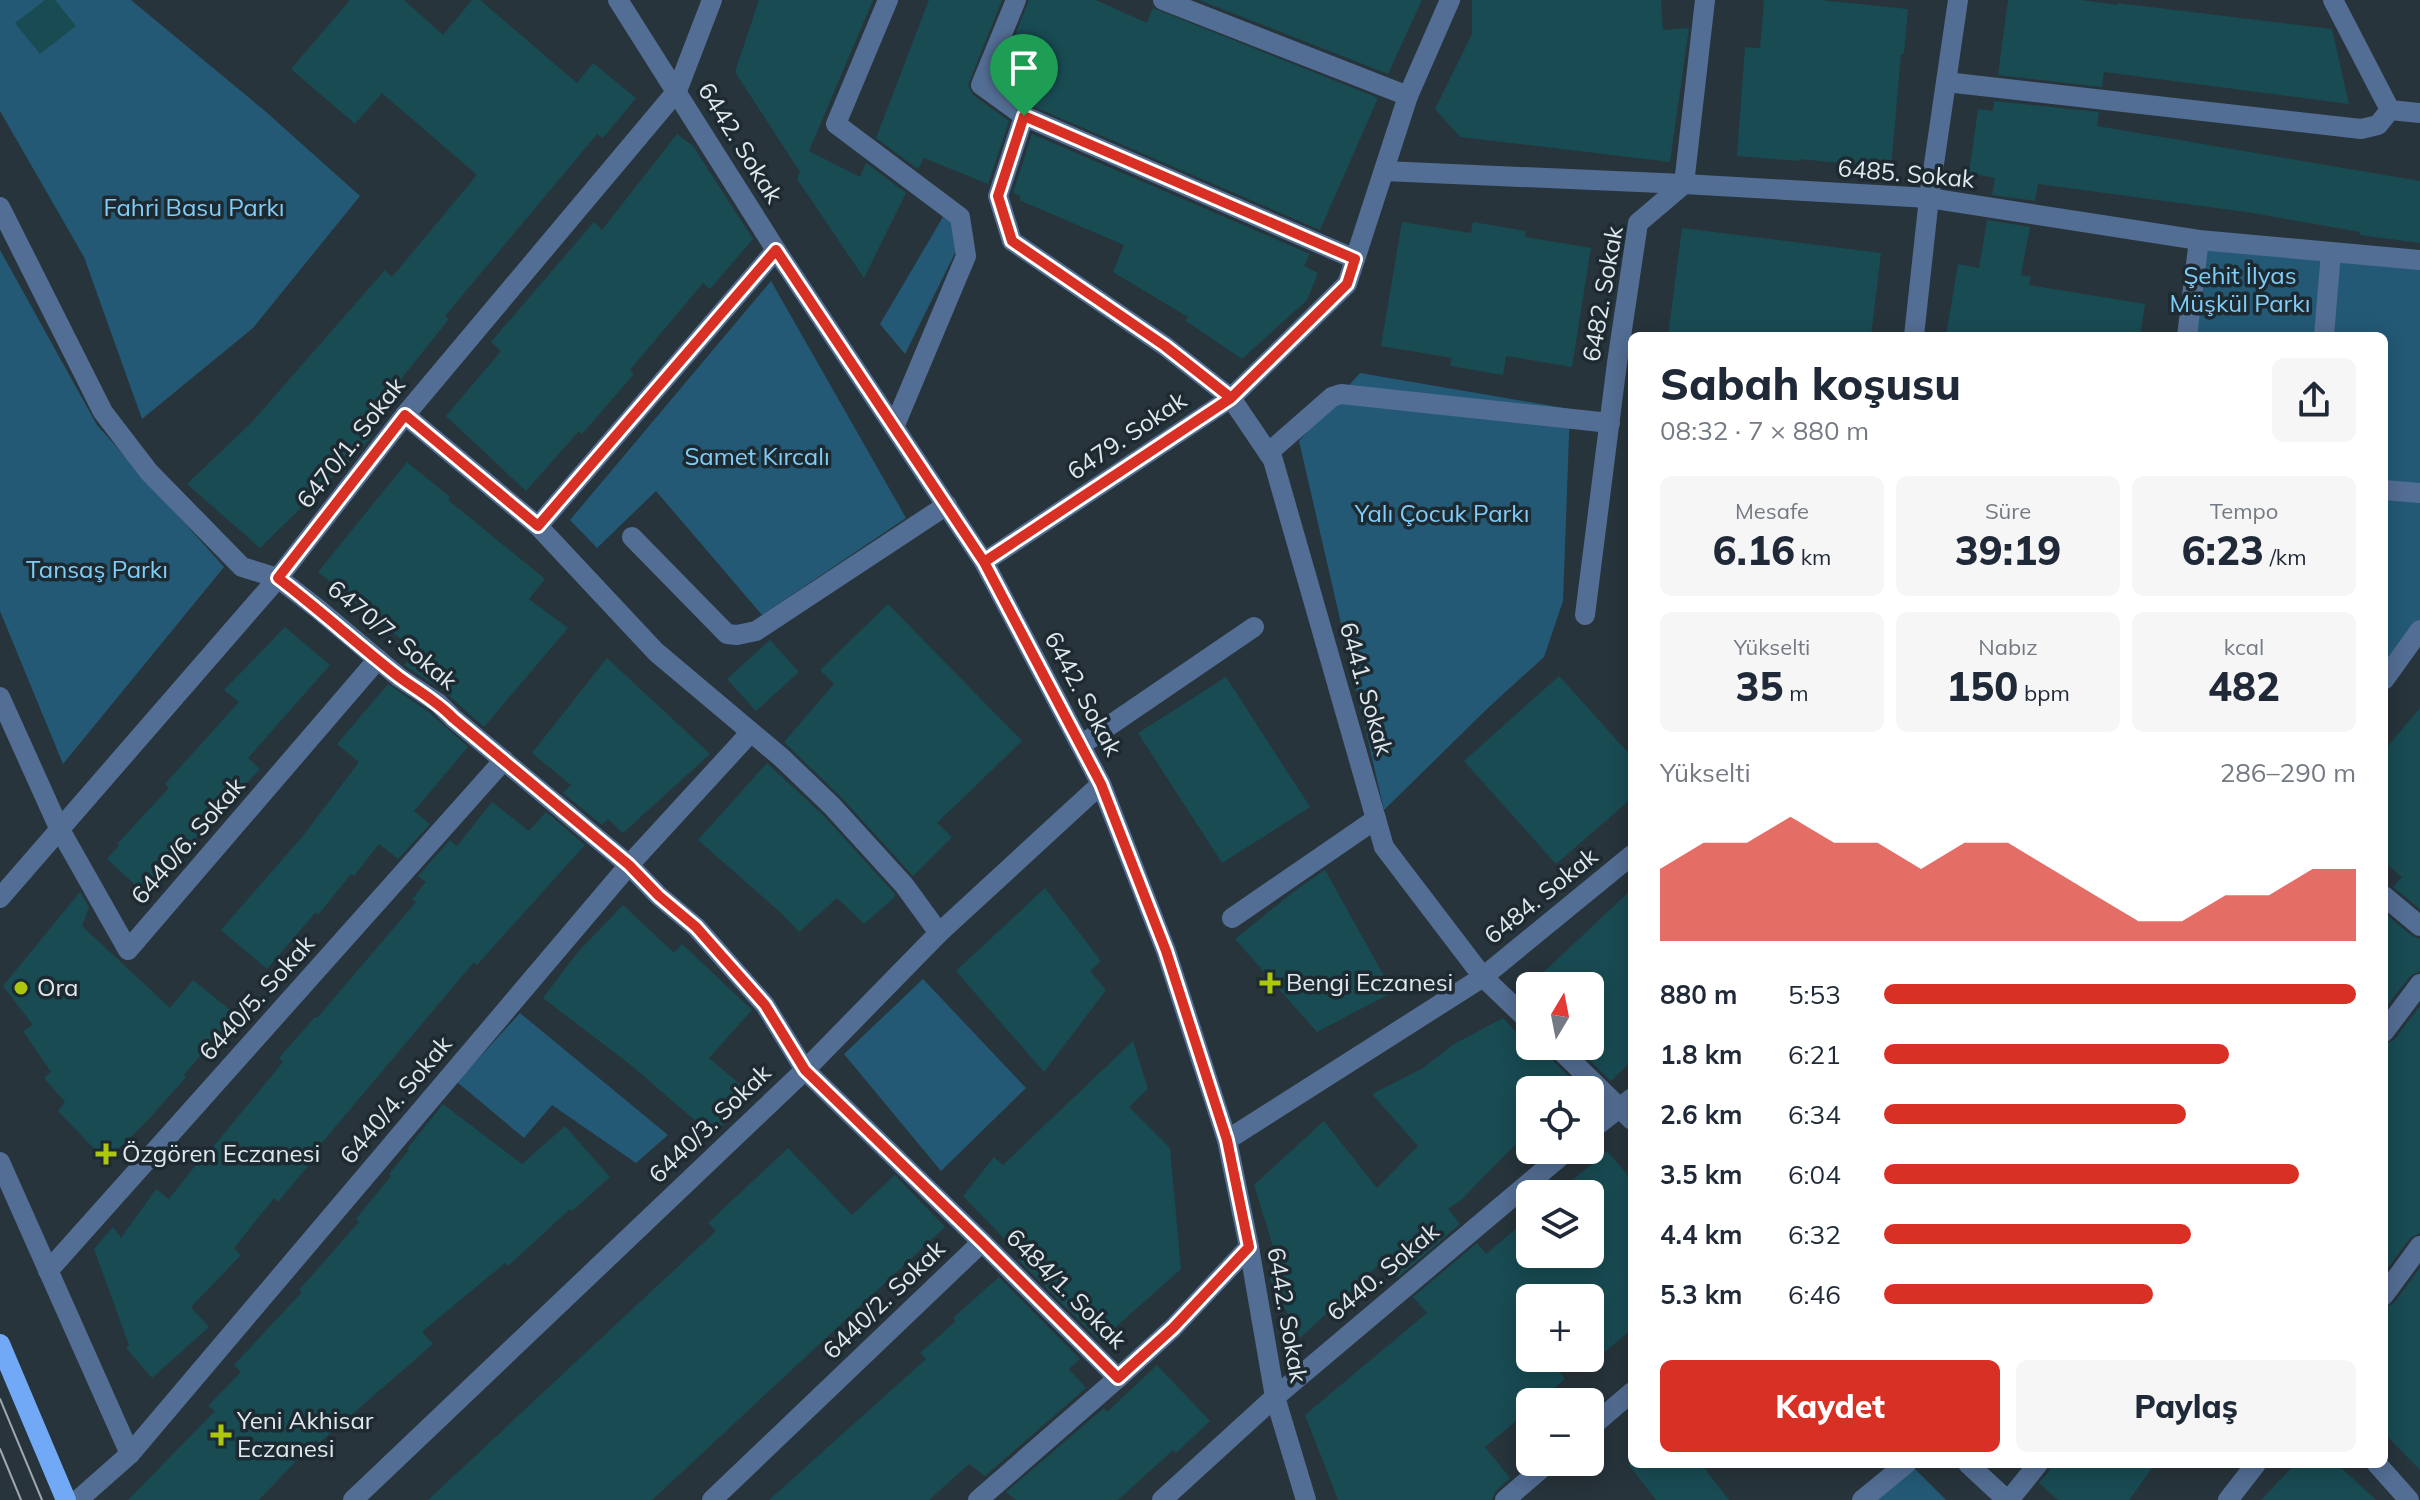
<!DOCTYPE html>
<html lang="tr">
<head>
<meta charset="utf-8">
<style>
  :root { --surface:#fff; --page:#f6f6f7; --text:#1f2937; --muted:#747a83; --accent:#d93025 }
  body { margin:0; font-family:Mulish,sans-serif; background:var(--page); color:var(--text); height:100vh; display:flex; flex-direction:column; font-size:30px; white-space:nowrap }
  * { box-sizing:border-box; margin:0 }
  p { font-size:26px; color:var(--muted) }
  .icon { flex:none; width:44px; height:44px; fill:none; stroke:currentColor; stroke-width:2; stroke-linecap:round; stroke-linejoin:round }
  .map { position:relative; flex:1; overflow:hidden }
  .details { position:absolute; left:1628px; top:332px; width:760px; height:1136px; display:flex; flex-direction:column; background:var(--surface); border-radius:12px; box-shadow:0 4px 20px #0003 }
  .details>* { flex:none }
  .needle { width:52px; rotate:10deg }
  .fabs { position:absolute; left:1516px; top:972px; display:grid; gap:16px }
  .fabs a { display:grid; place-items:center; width:88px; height:88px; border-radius:12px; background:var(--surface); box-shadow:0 4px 20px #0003; font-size:40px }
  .pin { position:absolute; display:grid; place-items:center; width:68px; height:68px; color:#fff; margin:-82px -34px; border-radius:50% 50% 50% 0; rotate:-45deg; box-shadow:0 0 8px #0007 }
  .pin .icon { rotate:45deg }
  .round { display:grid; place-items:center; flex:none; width:84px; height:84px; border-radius:12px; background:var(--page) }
  .overview { display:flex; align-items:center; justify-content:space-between; height:136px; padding:0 32px }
  h1 { font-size:44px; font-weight:800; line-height:60px }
  .metrics { display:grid; grid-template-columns:repeat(3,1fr); gap:12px; height:136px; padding:8px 32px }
  .metrics div { display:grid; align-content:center; border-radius:12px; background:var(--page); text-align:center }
  .metrics b { font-size:40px; font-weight:800 }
  .metrics small { font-size:22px; font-weight:400 }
  .metrics p { font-size:22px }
  .chart { height:224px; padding:16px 32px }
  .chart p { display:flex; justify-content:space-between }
  .chart svg { width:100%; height:144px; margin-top:8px; fill:var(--accent); opacity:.7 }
  .primary-button { display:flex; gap:16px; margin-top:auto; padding:16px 32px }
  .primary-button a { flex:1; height:92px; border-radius:12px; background:var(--accent); color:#fff; font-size:32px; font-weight:800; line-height:92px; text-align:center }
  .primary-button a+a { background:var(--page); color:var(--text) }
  ul { padding:0 32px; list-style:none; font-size:26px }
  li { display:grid; grid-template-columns:128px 96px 1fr; align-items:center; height:60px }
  li i { height:20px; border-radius:10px; background:var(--accent) }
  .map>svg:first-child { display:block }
  .green { fill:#235974 }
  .building { fill:#194b53 }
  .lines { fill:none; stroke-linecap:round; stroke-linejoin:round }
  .minor { stroke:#536e94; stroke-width:20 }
  .major { stroke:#71a9f6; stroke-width:20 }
  .tram { stroke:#9fa8ae; stroke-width:2 }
  .route-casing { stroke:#fff; stroke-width:16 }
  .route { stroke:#d93025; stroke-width:10 }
  .poi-dot { fill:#adc60e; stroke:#1d2a31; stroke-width:3 }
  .labels { text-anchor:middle; stroke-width:7; stroke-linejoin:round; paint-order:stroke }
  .street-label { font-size:24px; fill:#e0e8ed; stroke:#1d2a31 }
  .park-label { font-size:24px; fill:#80cdf7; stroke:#1d2a31 }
  .poi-label { font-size:24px; fill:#e0e8ed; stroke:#1d2a31; text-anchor:start }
</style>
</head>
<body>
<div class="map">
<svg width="2420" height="1500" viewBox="0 0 2420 1500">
  <rect width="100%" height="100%" fill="#27343b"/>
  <!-- green -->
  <g class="green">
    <polygon points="0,0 131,0 265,111 360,196 253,328 142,419 84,257 0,111"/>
    <polygon points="943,217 953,223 956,251 905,354 880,324"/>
    <polygon points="2199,240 2420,260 2420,630 2384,680 2384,336 2187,336"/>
    <polygon points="0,250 97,425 224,567 63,764 0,611"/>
    <polygon points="771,281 906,518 762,615 656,491 597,548 570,520"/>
    <polygon points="1360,373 1570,409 1563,601 1544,657 1489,707 1384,810 1299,441"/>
    <polygon points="923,979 1026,1088 941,1171 844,1054"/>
    <polygon points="520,1013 668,1135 636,1163 552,1105 524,1138 457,1082"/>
    <polygon points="1912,1466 1946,1500 1874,1500"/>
  </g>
  <!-- building -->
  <g class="building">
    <polygon points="45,0 55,0 76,26 40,54 15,23"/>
    <polygon points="350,0 404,0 443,35 472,0 480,0 577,83 593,63 636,98 603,138 597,134 445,316 449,319 382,403 390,411 371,432 373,435 365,445 260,548 187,484 252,422 385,270 392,277 477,175 382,93 355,124 291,69"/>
    <polygon points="759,0 873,0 809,151 860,177 866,163 906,193 864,278 797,179 800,172 735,72"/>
    <polygon points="929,0 1002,0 968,85 973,95 1009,121 988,184 924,158 918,169 876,138"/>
    <polygon points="1029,0 1096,0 1147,23 1153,8 1378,98 1320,230 1030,105 997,80"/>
    <polygon points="1199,0 1422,0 1388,74"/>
    <polygon points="1472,0 1661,0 1663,30 1689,28 1670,162 1460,137 1435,109 1472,34"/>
    <polygon points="1764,0 1821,0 1908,9 1904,54 1901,54 1891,168 1799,159 1799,161 1737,156 1745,47 1760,48"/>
    <polygon points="2008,0 2081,0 2118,5 2118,3 2332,29 2349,104 2104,72 2102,87 1998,75"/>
    <polygon points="1994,101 2099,112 2097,126 2420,181 2420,243 2360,235 2360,232 2246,212 2038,184 2035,201 1992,195 1995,178 1969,173 1978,109 1993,111"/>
    <polygon points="677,134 693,146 753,239 710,289 703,283 630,370 634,374 582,434 579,431 526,491 446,416 501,351 491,342 594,222 602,230"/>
    <polygon points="1032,134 1310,254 1304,266 1318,273 1307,300 1242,359 1186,321 1188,317 1113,272 1124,245 1019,200 1021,196 1013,193"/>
    <polygon points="1987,220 2030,227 2021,275 2031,277 2029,285 2145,304 2140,336 1946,336 1958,264 1979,268"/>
    <polygon points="1402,222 1471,233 1473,222 1526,231 1525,237 1591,248 1572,367 1506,356 1503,375 1450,366 1452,358 1381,346"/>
    <polygon points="1682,228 1881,253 1871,336 1668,336"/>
    <polygon points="407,462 450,497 448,500 545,579 529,599 568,628 484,727 445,692 404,665 416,651 318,572"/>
    <polygon points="888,604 1022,741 937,823 952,837 913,876 841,797 784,742 834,684 820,670"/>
    <polygon points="285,627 330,665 248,758 260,769 144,893 107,859 119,845 117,844 169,788 165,784 239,702 224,690"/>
    <polygon points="770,640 799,672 756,711 727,679"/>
    <polygon points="607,658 710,754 623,833 608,819 602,825 563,793 571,785 532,753"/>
    <polygon points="1559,676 1632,757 1632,798 1556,864 1464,761"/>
    <polygon points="1226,677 1310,807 1222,863 1138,733"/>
    <polygon points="388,684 430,713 468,747 414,811 430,824 398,859 379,844 354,876 351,874 318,915 316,912 267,969 221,930 302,837 359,762 337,744"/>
    <polygon points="2420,708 2420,909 2393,887 2402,877 2384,862 2384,751"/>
    <polygon points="767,763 823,815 895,894 894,898 864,924 837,898 799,932 781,913 698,840"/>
    <polygon points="492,802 529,831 546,812 585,845 477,965 474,962 305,1163 308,1166 278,1202 274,1198 234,1248 241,1255 191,1307 209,1327 152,1378 126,1348 129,1345 94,1249 113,1227 121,1238 156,1189 169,1199 206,1152 208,1153 283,1062 279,1058 315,1017 317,1018 416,902 412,899 426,882 418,876 450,840 457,846"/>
    <polygon points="1325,870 1393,992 1317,1032 1235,939 1297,889"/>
    <polygon points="1045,888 1101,961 1090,971 1106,990 1044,1072 956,971"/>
    <polygon points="1632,889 1632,1061 1611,1081 1575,1046 1590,1046 1590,986 1529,986"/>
    <polygon points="80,892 89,907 82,926 170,1008 193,980 235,1014 184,1075 186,1077 148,1120 106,1161 58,1111 65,1102 44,1078 51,1072 23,1031 33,1025 3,986"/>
    <polygon points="623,905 674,953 682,944 752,1010 709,1058 750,1093 713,1136 632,1066 543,998 578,952"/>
    <polygon points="2384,913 2412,936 2420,939 2420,971 2410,976 2384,1010"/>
    <polygon points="2420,1006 2420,1233 2410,1238 2384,1273 2384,1045 2394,1040"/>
    <polygon points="1503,1018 1530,1046 1543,1046 1547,1055 1583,1090 1530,1090 1530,1134 1510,1150 1461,1200 1448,1209 1460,1224 1397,1278 1383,1261 1300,1338 1270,1279 1276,1256 1254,1185 1324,1121 1377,1188 1418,1146 1372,1094 1423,1068 1454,1044"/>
    <polygon points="1133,1041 1148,1089 1129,1107 1170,1148 1181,1269 1100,1341 1018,1260 1022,1257 963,1196 994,1157 1003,1165"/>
    <polygon points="443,1104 522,1164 565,1126 610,1177 572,1211 570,1209 508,1266 505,1263 422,1332 433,1344 319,1443 316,1440 259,1500 128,1500 215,1411 208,1406 241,1372 234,1365 302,1292 299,1290 359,1222 356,1219 391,1176 389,1174 409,1150 407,1149"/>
    <polygon points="788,1148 852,1215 895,1175 945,1227 652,1500 428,1500 716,1231 708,1223"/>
    <polygon points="1607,1151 1632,1180 1632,1329 1605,1352 1590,1335 1590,1298 1530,1298 1530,1358 1547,1358 1565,1379 1538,1402 1530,1402 1530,1409 1485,1447 1510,1478 1496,1491 1492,1500 1338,1500 1305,1415 1427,1313 1413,1297 1477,1243 1486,1254 1530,1217 1530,1254 1590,1254 1590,1194 1556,1194"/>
    <polygon points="2420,1268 2420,1470 2384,1433 2384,1308 2394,1303"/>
    <polygon points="999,1277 1080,1359 1069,1369 1086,1388 985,1476 969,1464 929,1500 769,1500 926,1359 920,1353 956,1321 953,1318"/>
    <polygon points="1157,1365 1210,1421 1176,1453 1173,1450 1118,1500 1016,1500 1006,1492 1104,1408 1107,1412"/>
    <polygon points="1628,1464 1701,1464 1729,1500 1656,1500"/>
    <polygon points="2051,1464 2155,1464 2129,1500 2058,1500 2039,1483 2049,1471"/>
    <polygon points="2295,1464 2337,1464 2376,1500 2261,1500"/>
  </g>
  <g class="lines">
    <!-- minor -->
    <g class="minor">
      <polyline points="618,0 776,250 984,562 1101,784 1166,951 1227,1140 1249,1247 1275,1397 1306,1500"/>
      <polyline points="888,0 836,124 960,217 966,256 894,427"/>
      <polyline points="1016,0 981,85 1024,116 998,196 1012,241 1165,346 1231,398 1273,460 1384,847 1483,977 1530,1022"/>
      <polyline points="1163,0 1408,96"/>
      <polyline points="2333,0 2390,110 2420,113"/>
      <polyline points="1946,82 2361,129 2378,125 2390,110"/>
      <polyline points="1024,116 1355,259"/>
      <polyline points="1384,171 1684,184 1929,198 2199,240 2420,260"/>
      <polyline points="0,207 103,412 149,472 242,567 278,578 318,609 400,678 438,703 453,718 629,865 659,896 696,927 765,1005 805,1070 982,1242 712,1500"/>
      <polyline points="1914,336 1929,198 1958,0"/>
      <polyline points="2187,336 2199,240"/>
      <polyline points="2324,336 2331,252"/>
      <polyline points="405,415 538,526 656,652 782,758 832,806 904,885 939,933"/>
      <polyline points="1268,453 1332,397 1341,394 1610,423"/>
      <polyline points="2384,490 2420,493"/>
      <polyline points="538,526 776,250"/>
      <polyline points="632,537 727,634 737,635 756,631 947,505"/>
      <polyline points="984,562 1231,398 1347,284 1408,96 1450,0"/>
      <polyline points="1585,615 1617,363 1638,223 1684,184 1705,0"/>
      <polyline points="2384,680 2420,630"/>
      <polyline points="0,697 59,828 128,950 378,659"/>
      <polyline points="1081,745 1254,627"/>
      <polyline points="2384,896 2420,926"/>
      <polyline points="0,898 278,578 405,415 677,91 712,0"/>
      <polyline points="1232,918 1376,819"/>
      <polyline points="2384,1032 2420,984"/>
      <polyline points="1556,1046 1632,1120"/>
      <polyline points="1590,1131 1632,1098"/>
      <polyline points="1227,1140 1483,977 1632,855"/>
      <polyline points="0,1162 130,1454"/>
      <polyline points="982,1242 1118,1378 1173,1328 1249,1247"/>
      <polyline points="48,1271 504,760"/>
      <polyline points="2384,1295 2420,1246"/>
      <polyline points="1590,1428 1632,1392"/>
      <polyline points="1968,1464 2007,1500"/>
      <polyline points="2377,1464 2409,1500"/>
      <polyline points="78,1500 130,1454 629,865 751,732"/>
      <polyline points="353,1500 805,1070 939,933 1101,784"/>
      <polyline points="978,1500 1118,1378"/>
      <polyline points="1162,1500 1275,1397 1568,1150"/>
      <polyline points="1505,1500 1549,1462"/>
      <polyline points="1862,1500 1906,1464"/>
      <polyline points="2009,1500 2038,1464"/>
      <polyline points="2228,1500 2256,1464"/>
    </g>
    <!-- major -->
    <polyline class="major" points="0,1344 66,1500"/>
    <!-- tram -->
    <g class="tram">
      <polyline points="0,1399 42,1500"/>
      <polyline points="0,1449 21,1500"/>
    </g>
  </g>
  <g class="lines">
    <defs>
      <path id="route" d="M1024 116 998 196 1012 241 1165 346 1231 398 984 562 776 250 538 526 405 415 278 578C320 610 358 645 399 677 418 691 437 701 453 718L629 865 659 896 696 927 765 1005 805 1070 982 1242 1118 1378 1173 1328 1249 1247 1227 1140 1166 951 1101 784 984 562 1231 398 1347 284 1355 259 1024 116"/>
    </defs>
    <!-- route casing -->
    <use href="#route" class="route-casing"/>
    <!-- route -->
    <use href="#route" class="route"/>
  </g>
  <!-- markers -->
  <g class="poi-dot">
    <path d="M1266 971h8v8h8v8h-8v8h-8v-8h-8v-8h8z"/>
    <circle cx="21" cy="988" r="8"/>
    <path d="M102 1142h8v8h8v8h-8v8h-8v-8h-8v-8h8z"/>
    <path d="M217 1423h8v8h8v8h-8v8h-8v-8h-8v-8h8z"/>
  </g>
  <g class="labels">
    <!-- street labels -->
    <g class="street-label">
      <text transform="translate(740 143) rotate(58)" y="8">6442. Sokak</text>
      <text transform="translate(1906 174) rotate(5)" y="8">6485. Sokak</text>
      <text transform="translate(1603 294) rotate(-80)" y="8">6482. Sokak</text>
      <text transform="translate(1127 436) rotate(-34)" y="8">6479. Sokak</text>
      <text transform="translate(351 443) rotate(-52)" y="8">6470/1. Sokak</text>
      <text transform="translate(392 635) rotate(39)" y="8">6470/7. Sokak</text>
      <text transform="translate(1366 689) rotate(74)" y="8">6441. Sokak</text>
      <text transform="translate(1083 694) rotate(62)" y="8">6442. Sokak</text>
      <text transform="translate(188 841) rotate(-49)" y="8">6440/6. Sokak</text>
      <text transform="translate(1541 896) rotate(-39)" y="8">6484. Sokak</text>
      <text transform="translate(257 998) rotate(-48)" y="8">6440/5. Sokak</text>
      <text transform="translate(396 1100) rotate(-50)" y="8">6440/4. Sokak</text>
      <text transform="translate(710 1124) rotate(-44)" y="8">6440/3. Sokak</text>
      <text transform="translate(1383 1272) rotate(-40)" y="8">6440. Sokak</text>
      <text transform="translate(1066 1289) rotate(45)" y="8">6484/1. Sokak</text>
      <text transform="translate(884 1300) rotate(-44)" y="8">6440/2. Sokak</text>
      <text transform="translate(1287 1315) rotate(80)" y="8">6442. Sokak</text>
    </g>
    <!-- park labels -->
    <g class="park-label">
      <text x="194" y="216">Fahri Basu Parkı</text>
      <text x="2240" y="284">Şehit İlyas<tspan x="2240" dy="28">Müşkül Parkı</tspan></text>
      <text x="757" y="465">Samet Kırcalı</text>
      <text x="1442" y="522">Yalı Çocuk Parkı</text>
      <text x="97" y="578">Tansaş Parkı</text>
    </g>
    <!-- poi labels -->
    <g class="poi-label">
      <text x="1286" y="991">Bengi Eczanesi</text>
      <text x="37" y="996">Ora</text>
      <text x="122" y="1162">Özgören Eczanesi</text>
      <text x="237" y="1429">Yeni Akhisar<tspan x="237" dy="28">Eczanesi</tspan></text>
    </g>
  </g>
</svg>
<div class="fabs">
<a><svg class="needle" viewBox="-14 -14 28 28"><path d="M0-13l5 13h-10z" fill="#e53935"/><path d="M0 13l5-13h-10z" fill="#747a83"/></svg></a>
<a><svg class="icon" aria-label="locate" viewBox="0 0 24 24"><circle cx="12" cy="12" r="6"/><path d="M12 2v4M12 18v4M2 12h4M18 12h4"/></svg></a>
<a><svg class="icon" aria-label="layers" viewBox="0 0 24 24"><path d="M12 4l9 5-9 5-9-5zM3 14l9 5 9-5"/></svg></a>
<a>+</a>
<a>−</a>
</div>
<div class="pin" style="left:1024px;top:116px;background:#1e9e55"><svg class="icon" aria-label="arrive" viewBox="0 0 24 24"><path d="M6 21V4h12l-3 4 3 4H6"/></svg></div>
<section class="details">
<div class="overview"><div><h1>Sabah koşusu</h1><p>08:32 · 7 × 880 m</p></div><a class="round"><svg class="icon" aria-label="share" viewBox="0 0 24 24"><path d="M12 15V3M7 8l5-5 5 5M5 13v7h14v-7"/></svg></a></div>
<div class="metrics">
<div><p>Mesafe</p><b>6.16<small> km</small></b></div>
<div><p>Süre</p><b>39:19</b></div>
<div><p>Tempo</p><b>6:23<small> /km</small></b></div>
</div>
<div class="metrics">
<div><p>Yükselti</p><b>35<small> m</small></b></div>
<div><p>Nabız</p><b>150<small> bpm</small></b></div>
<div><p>kcal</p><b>482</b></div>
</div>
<div class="chart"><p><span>Yükselti</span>286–290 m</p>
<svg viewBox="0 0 160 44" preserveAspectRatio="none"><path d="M0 44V22L10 14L20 14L30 6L40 14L50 14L60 22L70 14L80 14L90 22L100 30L110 38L120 38L130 30L140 30L150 22L160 22V44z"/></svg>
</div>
<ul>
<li><b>880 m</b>5:53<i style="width:100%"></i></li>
<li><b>1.8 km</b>6:21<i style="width:73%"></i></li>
<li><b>2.6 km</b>6:34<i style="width:64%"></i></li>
<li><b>3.5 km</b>6:04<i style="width:88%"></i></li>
<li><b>4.4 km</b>6:32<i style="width:65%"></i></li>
<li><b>5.3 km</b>6:46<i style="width:57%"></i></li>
</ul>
<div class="primary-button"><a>Kaydet</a><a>Paylaş</a></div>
</section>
</div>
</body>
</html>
